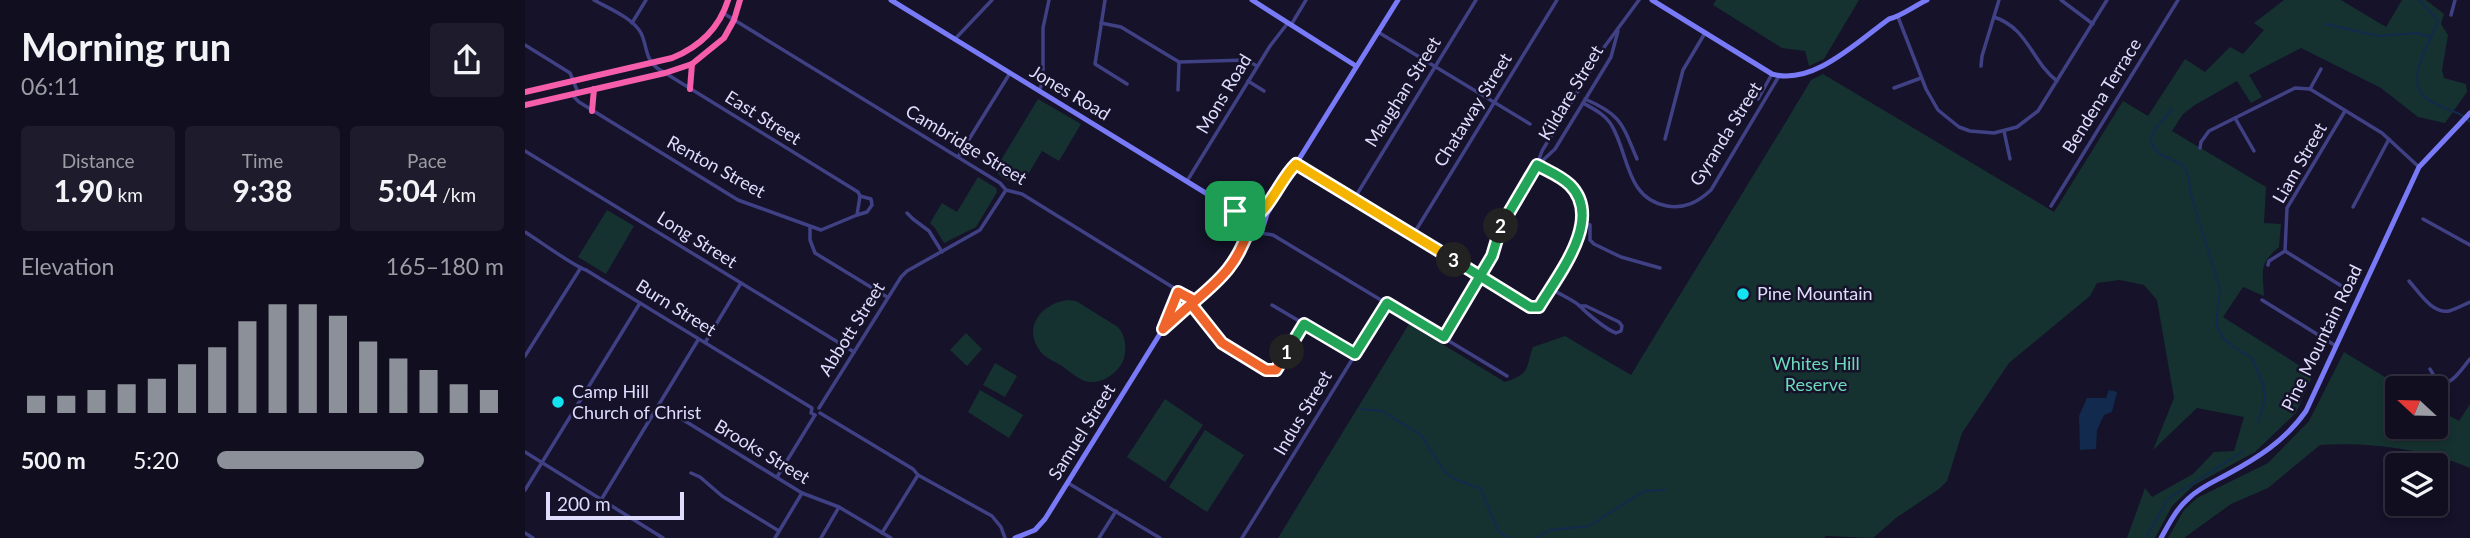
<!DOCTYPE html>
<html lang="en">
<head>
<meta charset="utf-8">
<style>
  :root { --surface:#100e1f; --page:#1e1c2c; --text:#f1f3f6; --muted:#9c9ca4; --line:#302e3d; --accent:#8c9099 }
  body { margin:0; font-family:Lato,sans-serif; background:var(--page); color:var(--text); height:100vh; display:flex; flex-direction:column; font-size:26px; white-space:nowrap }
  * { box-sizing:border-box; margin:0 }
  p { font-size:23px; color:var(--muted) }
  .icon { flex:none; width:38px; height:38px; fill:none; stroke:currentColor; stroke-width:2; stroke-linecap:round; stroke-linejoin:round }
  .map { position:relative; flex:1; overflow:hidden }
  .panel { display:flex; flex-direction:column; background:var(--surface); width:525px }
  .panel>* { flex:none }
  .needle { width:46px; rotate:292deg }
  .buttons { position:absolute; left:1860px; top:376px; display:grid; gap:14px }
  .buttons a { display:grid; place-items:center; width:63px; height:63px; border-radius:7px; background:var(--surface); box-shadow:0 4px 10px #0003,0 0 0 2px var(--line); font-size:35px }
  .scale { position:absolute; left:21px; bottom:18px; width:138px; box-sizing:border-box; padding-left:7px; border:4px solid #dfdcfd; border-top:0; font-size:19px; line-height:24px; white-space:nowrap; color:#dfdcfd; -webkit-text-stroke:5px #151229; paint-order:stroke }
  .pin { position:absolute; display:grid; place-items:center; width:60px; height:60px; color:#fff; margin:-30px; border-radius:14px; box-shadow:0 4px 10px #0006 }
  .km { position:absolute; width:35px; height:35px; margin:-18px; border-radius:50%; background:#222; color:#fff; font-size:19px; line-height:35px; text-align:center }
  .round { display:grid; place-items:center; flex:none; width:74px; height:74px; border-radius:7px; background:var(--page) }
  .summary { display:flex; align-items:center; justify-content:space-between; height:119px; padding:0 21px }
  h1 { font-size:38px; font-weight:700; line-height:52px }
  .metrics { display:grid; grid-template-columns:repeat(3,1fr); gap:10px; height:119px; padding:7px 21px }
  .metrics div { display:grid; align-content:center; border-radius:7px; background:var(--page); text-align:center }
  .metrics b { font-size:30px; font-weight:700 }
  .metrics small { font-size:19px; font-weight:400 }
  .metrics p { font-size:19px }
  .chart { height:196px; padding:14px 21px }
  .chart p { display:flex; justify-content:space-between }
  .chart svg { width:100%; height:126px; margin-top:7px; stroke:var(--accent); stroke-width:6 }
  ul { padding:0 21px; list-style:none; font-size:23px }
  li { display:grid; grid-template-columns:112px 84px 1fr; align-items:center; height:52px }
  li i { height:18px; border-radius:9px; background:var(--accent) }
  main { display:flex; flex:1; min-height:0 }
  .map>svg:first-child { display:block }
  .green { fill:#153230 }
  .water { fill:#122a4d }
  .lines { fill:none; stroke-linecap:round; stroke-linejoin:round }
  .stream { stroke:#122a4d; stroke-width:2 }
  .street { stroke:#404085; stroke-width:3.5 }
  .secondary { stroke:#797af7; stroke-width:5 }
  .highway { stroke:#f65eac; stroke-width:6 }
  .split-1-casing { stroke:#fff; stroke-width:14 }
  .split-2-casing { stroke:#fff; stroke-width:14 }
  .split-3-casing { stroke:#fff; stroke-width:14 }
  .split-4-casing { stroke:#fff; stroke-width:14 }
  .split-1 { stroke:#f0652b; stroke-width:9 }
  .split-2 { stroke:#22a559; stroke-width:9 }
  .split-3 { stroke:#22a559; stroke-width:9 }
  .split-4 { stroke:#f5b400; stroke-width:9 }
  .poi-dot { fill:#13e2f1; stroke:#151229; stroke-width:2.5 }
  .labels { text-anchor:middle; stroke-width:5; stroke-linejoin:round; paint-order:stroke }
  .street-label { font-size:18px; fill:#dfdcfd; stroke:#151229 }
  .poi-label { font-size:18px; fill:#dfdcfd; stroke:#151229; text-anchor:start }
  .park-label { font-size:18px; fill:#6bdabb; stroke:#151229 }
</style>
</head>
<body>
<main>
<section class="panel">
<div class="summary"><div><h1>Morning run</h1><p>06:11</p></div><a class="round"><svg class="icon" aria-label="share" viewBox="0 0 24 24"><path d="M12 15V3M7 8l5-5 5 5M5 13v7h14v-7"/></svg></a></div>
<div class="metrics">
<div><p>Distance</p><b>1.90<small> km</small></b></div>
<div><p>Time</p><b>9:38</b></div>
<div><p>Pace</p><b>5:04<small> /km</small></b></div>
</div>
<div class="chart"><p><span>Elevation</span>165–180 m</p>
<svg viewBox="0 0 160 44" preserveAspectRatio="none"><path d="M5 44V38M15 44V38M25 44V36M35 44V34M45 44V32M55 44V27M65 44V21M75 44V12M85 44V6M95 44V6M105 44V10M115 44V19M125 44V25M135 44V29M145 44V34M155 44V36"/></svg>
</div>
<ul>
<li><b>500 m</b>5:20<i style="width:72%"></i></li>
</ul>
</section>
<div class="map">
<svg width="1945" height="538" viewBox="0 0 1945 538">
  <rect width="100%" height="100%" fill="#151229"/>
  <!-- green -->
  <g class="green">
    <polygon points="1191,0 1334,0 1299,59 1284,66 1280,51 1257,48 1188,5"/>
    <path d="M1759 0H1816L1861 27 1877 0H1901L1919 14 1916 24 1923 35 1917 70 1919 78 1941 84 1942 92 1920 123 1893 117 1856 88 1776 48 1724 75 1737 97 1726 103 1712 81 1670 105 1658 114 1647 131 1741 187 1739 223 1756 224 1754 247C1733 265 1738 270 1739 296L1718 287 1698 317 1788 374 1771 413 1730 452 1669 485 1647 506 1630 538H1602L1620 488 1627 497 1668 474 1689 452 1709 451 1719 417 1672 408 1628 450 1649 398 1632 300 1619 285 1595 280 1572 283 1565 296 1484 363 1437 433 1422 481 1414 489 1371 518 1348 538 1301 536 1299 538H753L884 324 980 382C1007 373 1000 368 1008 347L1040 336 1106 375C1166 276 1227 179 1286 80L1298 74 1529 212 1598 101 1623 116 1660 59 1680 72 1705 47 1718 54 1739 30 1729 23Z"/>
    <polygon points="513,99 556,124 534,161 517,151 496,186 476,177 470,170"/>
    <polygon points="453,177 471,188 472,192 451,227 419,243 410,228 405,223 417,203 432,212"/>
    <polygon points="82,210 109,226 81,274 53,257"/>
    <path d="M542 300 551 301 593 327C600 335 602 347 599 358 595 372 576 386 560 381 552 378 544 371 537 366 530 362 519 357 515 351 497 326 517 304 542 300Z"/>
    <polygon points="441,333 457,349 442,366 425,350"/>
    <path d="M1819 352 1878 388H1872V427H1911V408L1934 421 1945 404V468C1900 449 1844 442 1795 445L1743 488 1706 504 1659 538H1643L1659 510 1672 498 1743 463 1784 421Z"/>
    <polygon points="470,363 492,376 480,397 458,385"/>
    <polygon points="455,390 498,415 484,438 443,412"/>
    <polygon points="640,399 678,425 640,482 602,457"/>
    <polygon points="680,430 719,455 682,512 644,487"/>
  </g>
  <!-- water -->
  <polygon class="water" points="1584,390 1592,392 1587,412 1579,415 1572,430 1571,449 1555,450 1554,416 1562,398 1581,398"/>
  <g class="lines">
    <!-- stream -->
    <g class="stream">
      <path d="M1894 0 1913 20C1905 44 1874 86 1907 102 1921 110 1933 110 1945 122"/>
      <polyline points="1800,24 1853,36 1892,33 1906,37"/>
      <polyline points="1647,109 1629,130 1625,143 1636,155 1657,164 1662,171 1667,199 1695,288 1691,324 1698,338 1710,348 1727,358 1739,387 1739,403 1733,422"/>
      <polyline points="836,409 857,411 896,435 919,471 930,479 956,489 973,531 984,538"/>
      <polyline points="1011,538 1025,530 1064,526 1119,491 1140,490"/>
      <polyline points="1621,538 1643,499 1717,452"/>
    </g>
    <!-- street -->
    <g class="street">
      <path d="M69 0C83 8 108 18 116 33 122 45 120 59 132 68L333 192 335 196 346 199 347 205 342 212 332 215"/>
      <polyline points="580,0 570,64 602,84"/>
      <polyline points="1536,0 1568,24"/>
      <polyline points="198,13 475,183 481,190 497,194 670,301"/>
      <polyline points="1926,15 1930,0"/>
      <polyline points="1373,17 1401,89 1413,110 1434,127 1445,131 1469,133 1492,127 1513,111 1582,0"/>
      <path d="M1469 17C1503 28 1507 62 1532 81"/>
      <polyline points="107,23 121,0"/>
      <polyline points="576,23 596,27 654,62 721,60 732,66"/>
      <polyline points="766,25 781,0"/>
      <polyline points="853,32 1005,124"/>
      <polyline points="430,39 467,0"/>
      <polyline points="0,45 45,73 52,90 49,97 54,102 213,200 296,230 332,215 335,196"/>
      <polyline points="1456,66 1457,56 1474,0"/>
      <polyline points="723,81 739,91"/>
      <polyline points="1369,88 1396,78"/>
      <polyline points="1785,89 1796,69"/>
      <polyline points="653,90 654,62"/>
      <polyline points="514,91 518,81 518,28 524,0"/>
      <path d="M1060 99C1097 115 1097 124 1112 159"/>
      <polyline points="1233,99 1247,74"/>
      <path d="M1058 103C1069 109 1081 115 1087 126 1104 155 1101 199 1142 206 1160 209 1173 202 1186 190L1254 76"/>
      <polyline points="1710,118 1729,151"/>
      <polyline points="1479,131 1485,159"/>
      <polyline points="1140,139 1158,70 1180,33"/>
      <polyline points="1675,148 1676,142 1684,131 1770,88 1785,89 1857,133 1894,167"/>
      <polyline points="0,151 329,352"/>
      <polyline points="433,157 485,73"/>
      <path d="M771 164 1009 308 1014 307C1033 275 1079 219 1045 185 1036 176 1023 171 1012 165"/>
      <polyline points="1014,164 1030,149 1086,57 1093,31"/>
      <polyline points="662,181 745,46 762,24"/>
      <polyline points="829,199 951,0"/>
      <polyline points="1526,206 1653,0"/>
      <polyline points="1828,207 1864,139"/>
      <polyline points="382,213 388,219 404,231 417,252"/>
      <polyline points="1898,219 1945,245"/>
      <polyline points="1058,223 1065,225 1065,240 1069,244 1096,257 1135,268"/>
      <polyline points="285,228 285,240 290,253 362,297"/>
      <path d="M0 232C13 240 50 267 61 270L287 408 286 413 290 415"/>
      <polyline points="735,233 748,235 982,376"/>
      <polyline points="888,235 1032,0"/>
      <polyline points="1760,251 1823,290"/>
      <polyline points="1743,265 1744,261 1760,251 1762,208 1820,111"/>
      <path d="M1884 281C1894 292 1907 314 1924 311 1931 309 1938 305 1945 302"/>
      <path d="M1025 288C1034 294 1047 299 1055 306 1061 313 1082 330 1091 333L1096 331 1097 326 1094 322 1061 306H1054"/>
      <polyline points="1819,298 1827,282"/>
      <polyline points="1737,300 1811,346"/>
      <polyline points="666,304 697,343 746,372 751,370 779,324"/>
      <polyline points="747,305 830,354"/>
      <polyline points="638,327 653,292"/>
      <polyline points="919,337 967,256 977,223 1012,165 1017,151 1080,46 1114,0"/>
      <polyline points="181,341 216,283"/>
      <polyline points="0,356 55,269"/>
      <path d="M1905 369C1920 399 1934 372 1945 359"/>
      <polyline points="134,405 277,493 314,507 366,538"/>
      <polyline points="294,408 376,277 382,271 455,230 481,190"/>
      <polyline points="295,413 388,469 393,475 467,516 476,527 480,538"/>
      <polyline points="0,452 138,538"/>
      <polyline points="166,473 175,477 197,496 254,531"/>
      <polyline points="252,477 290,415"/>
      <polyline points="543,483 635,538"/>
      <polyline points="0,490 115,303"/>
      <polyline points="76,500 173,340"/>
      <polyline points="0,533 8,538"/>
      <polyline points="357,533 393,475"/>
      <polyline points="250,538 277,493"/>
      <polyline points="296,538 314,507"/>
      <polyline points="574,538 591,511"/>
      <polyline points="717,538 862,303"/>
    </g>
    <!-- secondary -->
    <g class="secondary">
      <polyline points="366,0 710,211 728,217"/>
      <polyline points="727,0 831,66"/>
      <path d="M1127 0 1247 74C1288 86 1332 42 1364 19 1377 16 1389 6 1402 0"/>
      <polyline points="731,217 736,213 761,173 768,166"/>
      <polyline points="728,218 723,223 724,228 732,233"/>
      <polyline points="716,247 724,228"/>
      <polyline points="490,538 510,530 520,519 638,329 696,279 724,241 737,230 742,214 771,164 873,0"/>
      <path d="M1636 538C1644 524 1651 509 1664 498 1674 488 1688 482 1701 475 1732 458 1760 441 1781 411L1894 167 1945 113"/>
    </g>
    <!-- highway -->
    <g class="highway">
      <polyline points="165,89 167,64"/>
      <path d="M0 92 147 58C174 47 194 29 203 0"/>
      <polyline points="0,105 140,73 167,64 199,38 209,20 215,0"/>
      <polyline points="67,111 69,89"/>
    </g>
  </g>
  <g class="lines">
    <defs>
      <path id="split-1" d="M710 211 724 228C713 263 697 278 670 301L653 292 638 329 666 304 697 343 741 370H751L762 352"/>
      <polyline id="split-2" points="762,352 779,324 830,354 862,303 919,337 967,256 976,226"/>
      <path id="split-3" d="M929 260 1005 307H1014C1033 275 1079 219 1045 185 1036 176 1023 171 1012 165L976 226"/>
      <path id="split-4" d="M710 211 728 218C745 209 756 178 771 164L929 260"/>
    </defs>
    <!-- split-1 casing -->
    <use href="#split-1" class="split-1-casing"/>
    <!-- split-2 casing -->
    <use href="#split-2" class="split-2-casing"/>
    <!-- split-3 casing -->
    <use href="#split-3" class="split-3-casing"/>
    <!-- split-4 casing -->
    <use href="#split-4" class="split-4-casing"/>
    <!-- split-1 -->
    <use href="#split-1" class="split-1"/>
    <!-- split-2 -->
    <use href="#split-2" class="split-2"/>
    <!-- split-3 -->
    <use href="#split-3" class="split-3"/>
    <!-- split-4 -->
    <use href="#split-4" class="split-4"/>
  </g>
  <!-- markers -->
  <g class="poi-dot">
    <circle cx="1218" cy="294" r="7"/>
    <circle cx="33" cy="402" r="7"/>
  </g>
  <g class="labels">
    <!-- street labels -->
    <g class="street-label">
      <text transform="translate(878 92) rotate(-58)" y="6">Maughan Street</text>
      <text transform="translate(545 93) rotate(31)" y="6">Jones Road</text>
      <text transform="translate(1046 93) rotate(-59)" y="6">Kildare Street</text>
      <text transform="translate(699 94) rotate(-59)" y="6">Mons Road</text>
      <text transform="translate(1577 96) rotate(-58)" y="6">Bendena Terrace</text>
      <text transform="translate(948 110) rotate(-58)" y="6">Chataway Street</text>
      <text transform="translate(238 118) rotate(32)" y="6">East Street</text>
      <text transform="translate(1201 134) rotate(-58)" y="6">Gyranda Street</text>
      <text transform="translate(441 145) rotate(31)" y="6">Cambridge Street</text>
      <text transform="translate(1775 163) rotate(-60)" y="6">Liam Street</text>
      <text transform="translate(191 167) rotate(29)" y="6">Renton Street</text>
      <text transform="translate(172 240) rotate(32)" y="6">Long Street</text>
      <text transform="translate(151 308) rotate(32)" y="6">Burn Street</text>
      <text transform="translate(327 329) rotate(-58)" y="6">Abbott Street</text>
      <text transform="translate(1797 338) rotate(-64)" y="6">Pine Mountain Road</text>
      <text transform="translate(778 413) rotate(-59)" y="6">Indus Street</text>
      <text transform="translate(557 432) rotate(-58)" y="6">Samuel Street</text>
      <text transform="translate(237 452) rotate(31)" y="6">Brooks Street</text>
    </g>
    <!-- poi labels -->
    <g class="poi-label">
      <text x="1232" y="300">Pine Mountain</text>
      <text x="47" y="398">Camp Hill<tspan x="47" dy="21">Church of Christ</tspan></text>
    </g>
    <!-- park labels -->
    <g class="park-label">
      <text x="1291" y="370">Whites Hill<tspan x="1291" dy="21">Reserve</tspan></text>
    </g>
  </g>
</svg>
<div class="buttons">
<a><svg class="needle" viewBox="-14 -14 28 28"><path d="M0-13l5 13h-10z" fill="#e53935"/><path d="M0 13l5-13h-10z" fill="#9c9ca4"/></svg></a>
<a><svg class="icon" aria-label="layers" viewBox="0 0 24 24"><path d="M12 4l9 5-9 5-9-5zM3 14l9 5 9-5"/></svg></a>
</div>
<div class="scale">200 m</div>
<div class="pin" style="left:710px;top:211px;background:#1e9e55"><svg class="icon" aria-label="arrive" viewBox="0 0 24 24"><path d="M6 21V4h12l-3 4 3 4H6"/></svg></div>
<b class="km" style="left:762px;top:352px">1</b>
<b class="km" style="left:976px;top:226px">2</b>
<b class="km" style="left:929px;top:260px">3</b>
</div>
</main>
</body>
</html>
